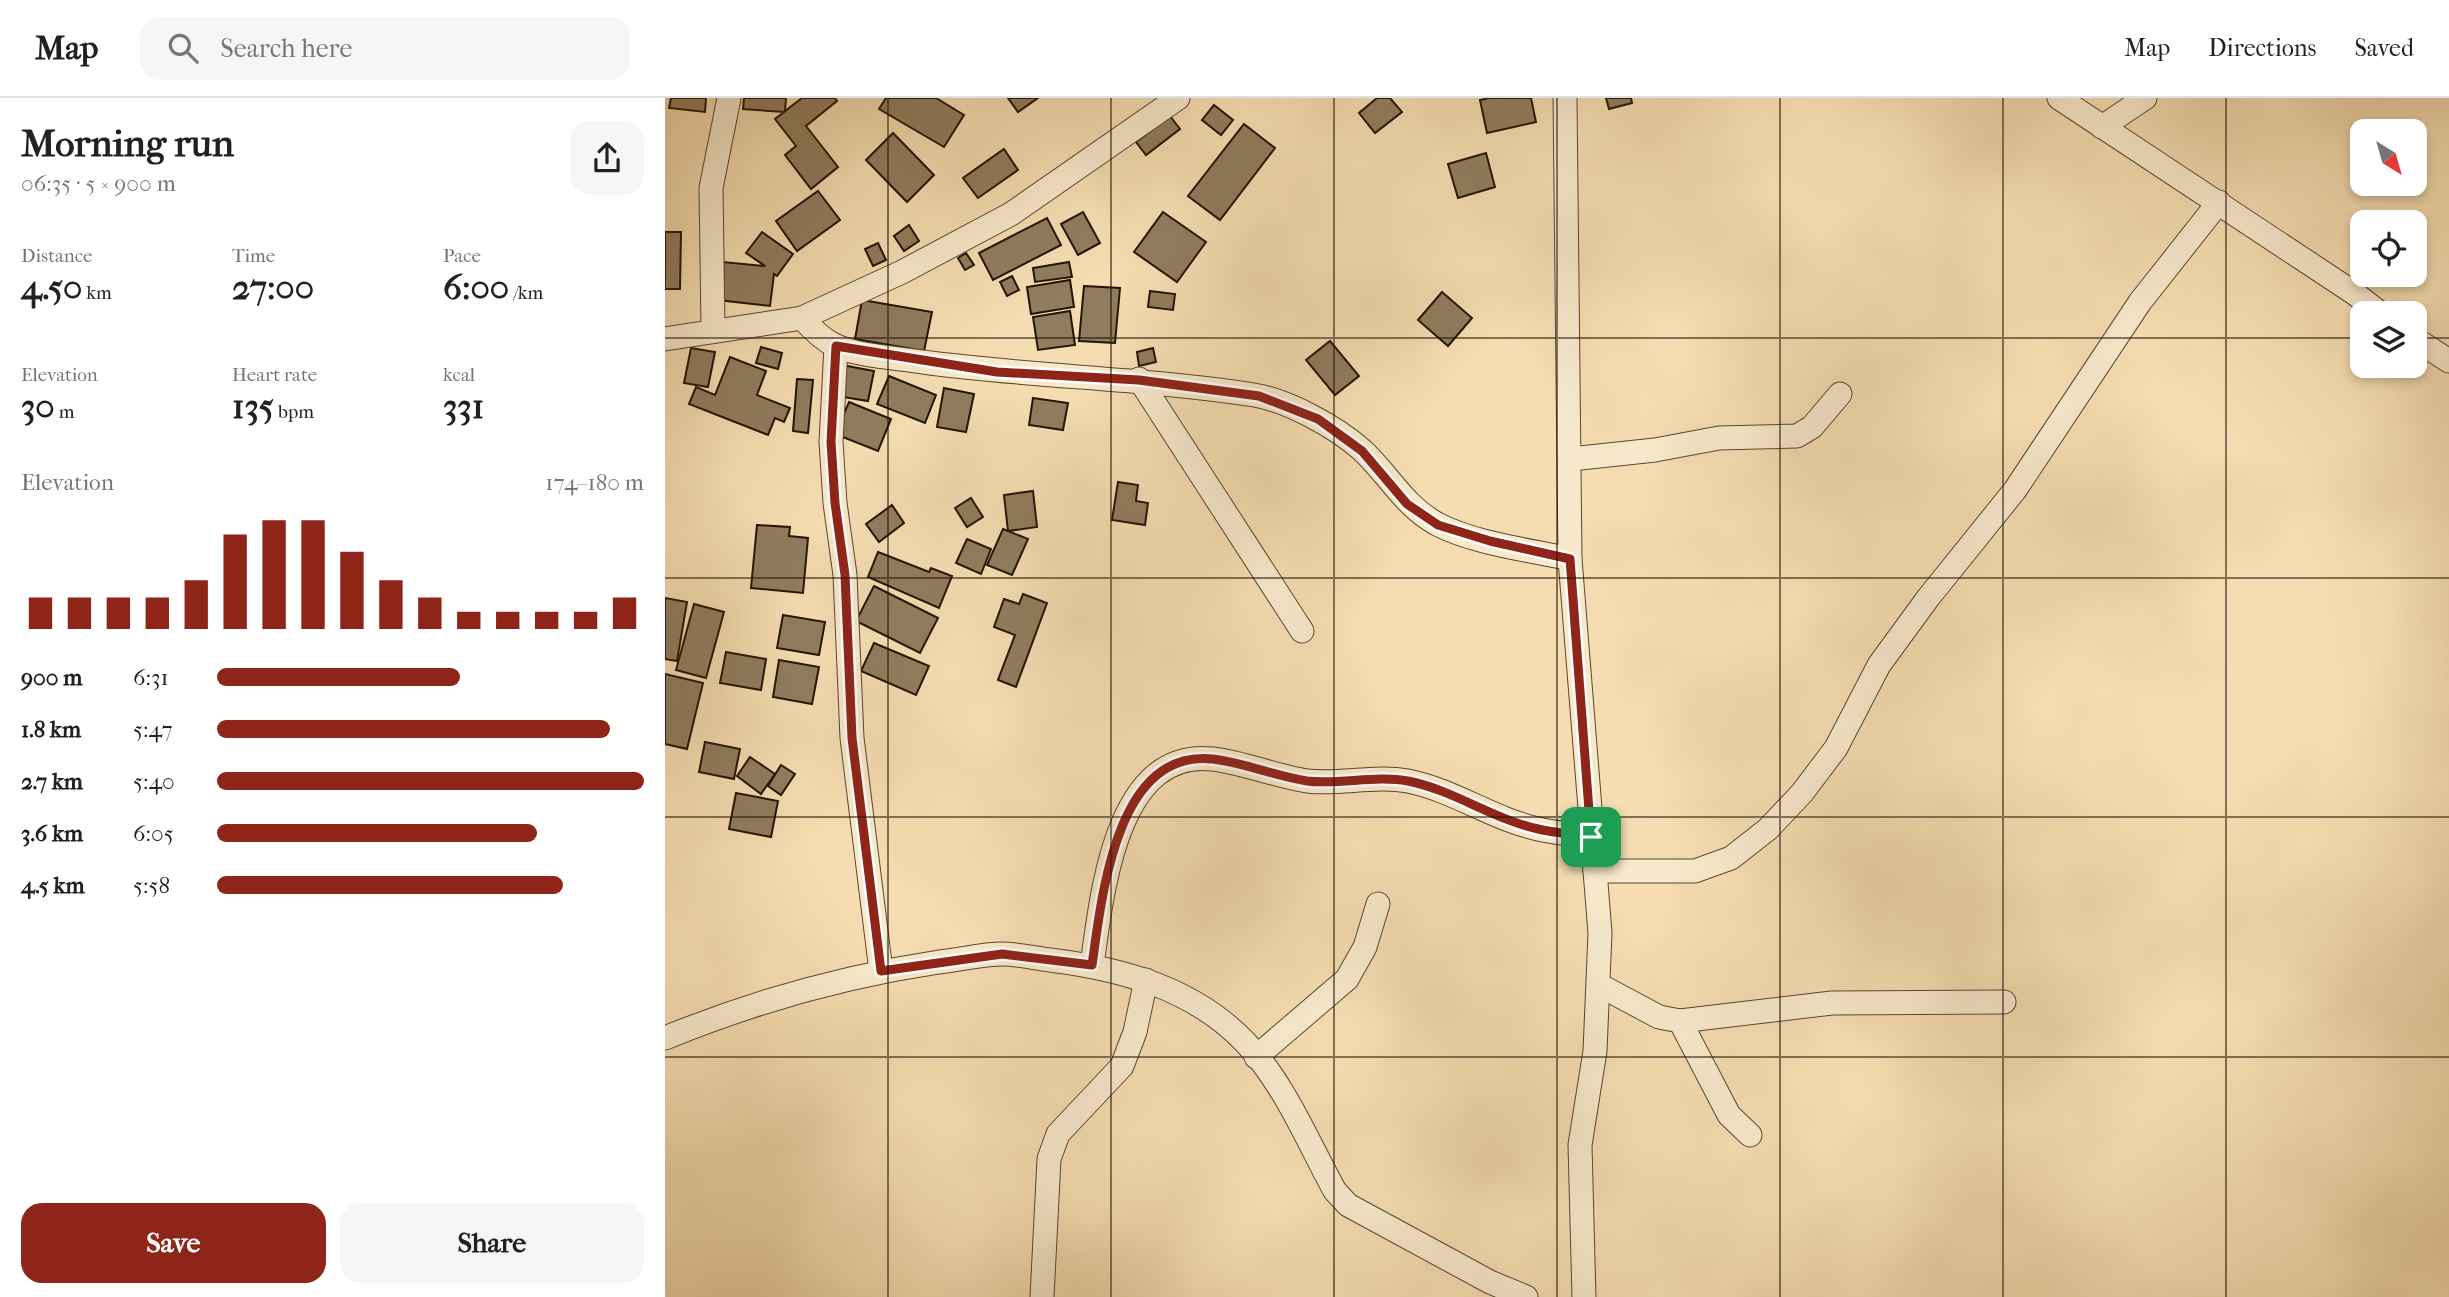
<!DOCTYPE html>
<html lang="en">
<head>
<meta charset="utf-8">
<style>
  :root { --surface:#fff; --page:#f6f6f6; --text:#202124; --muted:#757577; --line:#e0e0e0; --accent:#8f2418 }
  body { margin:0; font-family:"IM FELL French Canon",serif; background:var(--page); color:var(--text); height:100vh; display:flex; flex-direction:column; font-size:26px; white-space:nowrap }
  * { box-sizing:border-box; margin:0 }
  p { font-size:23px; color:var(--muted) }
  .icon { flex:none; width:38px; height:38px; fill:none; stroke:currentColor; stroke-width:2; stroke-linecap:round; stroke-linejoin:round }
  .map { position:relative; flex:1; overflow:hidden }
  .side { display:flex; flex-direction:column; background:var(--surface); width:665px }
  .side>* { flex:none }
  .needle { width:46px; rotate:143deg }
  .controls { position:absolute; left:1685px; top:21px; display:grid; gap:14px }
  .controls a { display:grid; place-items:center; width:77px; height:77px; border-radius:14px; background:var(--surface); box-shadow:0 4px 10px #0003; font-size:35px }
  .pin { position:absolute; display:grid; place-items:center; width:60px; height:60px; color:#fff; margin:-30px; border-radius:14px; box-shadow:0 4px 10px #0006 }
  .round { display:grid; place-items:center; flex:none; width:74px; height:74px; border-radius:21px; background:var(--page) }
  .summary { display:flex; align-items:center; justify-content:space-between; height:119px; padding:0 21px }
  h1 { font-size:38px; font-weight:800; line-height:52px }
  .metrics { display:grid; grid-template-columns:repeat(3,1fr); gap:10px; height:119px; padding:7px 21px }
  .metrics div { display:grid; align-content:center }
  .metrics b { font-size:35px; font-weight:800 }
  .metrics small { font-size:19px; font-weight:400 }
  .metrics p { font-size:19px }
  .chart { height:196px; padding:14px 21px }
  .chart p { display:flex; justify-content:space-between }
  .chart svg { width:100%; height:126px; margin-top:7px; stroke:var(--accent); stroke-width:6 }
  .cta { display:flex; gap:14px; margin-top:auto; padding:14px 21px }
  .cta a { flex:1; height:80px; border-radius:21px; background:var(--accent); color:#fff; font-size:28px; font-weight:800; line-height:80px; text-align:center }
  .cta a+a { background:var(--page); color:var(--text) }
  ul { padding:0 21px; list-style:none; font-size:23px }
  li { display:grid; grid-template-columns:112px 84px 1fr; align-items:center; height:52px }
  li i { height:18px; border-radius:9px; background:var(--accent) }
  header { display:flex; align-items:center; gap:42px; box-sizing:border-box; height:98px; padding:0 35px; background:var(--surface); border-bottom:2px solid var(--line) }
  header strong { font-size:33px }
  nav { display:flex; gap:38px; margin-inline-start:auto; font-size:24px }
  .search { width:490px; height:63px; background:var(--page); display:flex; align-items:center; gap:18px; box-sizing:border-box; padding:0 24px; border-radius:21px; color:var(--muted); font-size:26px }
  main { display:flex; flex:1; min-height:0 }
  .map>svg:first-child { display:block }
  .building { fill:#907c5e; stroke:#231304; stroke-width:2 }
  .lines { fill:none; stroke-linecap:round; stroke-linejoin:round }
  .minor-casing { stroke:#58462f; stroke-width:25 }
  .minor { stroke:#f8e9cc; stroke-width:23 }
  .route-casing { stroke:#fff; stroke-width:14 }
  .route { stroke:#8f2418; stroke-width:9 }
  .grid { fill:none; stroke:#231304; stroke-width:2; stroke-opacity:0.55 }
</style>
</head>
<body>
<header>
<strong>Map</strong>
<div class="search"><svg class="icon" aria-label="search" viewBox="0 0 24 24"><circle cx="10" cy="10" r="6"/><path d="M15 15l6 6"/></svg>Search here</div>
<nav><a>Map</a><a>Directions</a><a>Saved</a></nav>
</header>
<main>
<section class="side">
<div class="summary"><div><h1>Morning run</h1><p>06:35 · 5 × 900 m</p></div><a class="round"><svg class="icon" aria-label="share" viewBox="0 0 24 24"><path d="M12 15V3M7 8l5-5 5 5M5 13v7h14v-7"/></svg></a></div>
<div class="metrics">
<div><p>Distance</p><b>4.50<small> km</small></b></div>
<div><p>Time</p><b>27:00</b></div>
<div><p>Pace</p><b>6:00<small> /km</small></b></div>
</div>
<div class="metrics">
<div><p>Elevation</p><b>30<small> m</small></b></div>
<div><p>Heart rate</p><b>135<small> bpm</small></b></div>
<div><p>kcal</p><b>331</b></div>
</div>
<div class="chart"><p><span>Elevation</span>174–180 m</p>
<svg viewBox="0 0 160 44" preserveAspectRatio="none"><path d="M5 44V33M15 44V33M25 44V33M35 44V33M45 44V27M55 44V11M65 44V6M75 44V6M85 44V17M95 44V27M105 44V33M115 44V38M125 44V38M135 44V38M145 44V38M155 44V33"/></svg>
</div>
<ul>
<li><b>900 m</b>6:31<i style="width:57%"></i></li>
<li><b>1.8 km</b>5:47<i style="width:92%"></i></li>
<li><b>2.7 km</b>5:40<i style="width:100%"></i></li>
<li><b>3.6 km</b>6:05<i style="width:75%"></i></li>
<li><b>4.5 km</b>5:58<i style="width:81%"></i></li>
</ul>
<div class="cta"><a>Save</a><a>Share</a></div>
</section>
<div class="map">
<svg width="1784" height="1199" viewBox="0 0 1784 1199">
  <rect width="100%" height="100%" fill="#f5ddb1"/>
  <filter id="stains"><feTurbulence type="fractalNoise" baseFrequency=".00286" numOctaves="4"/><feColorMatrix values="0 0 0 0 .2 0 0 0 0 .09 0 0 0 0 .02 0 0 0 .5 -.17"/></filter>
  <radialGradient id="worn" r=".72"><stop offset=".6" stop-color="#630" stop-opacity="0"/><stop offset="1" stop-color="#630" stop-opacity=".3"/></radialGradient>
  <!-- building -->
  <g class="building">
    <polygon points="6,0 41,0 40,14 4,10"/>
    <polygon points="79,0 121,0 120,13 137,0 170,0 172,3 141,28 173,69 146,91 120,57 131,48 110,21 119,14 78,11"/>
    <polygon points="221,0 271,0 299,17 279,49 214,11"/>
    <polygon points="343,0 373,0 353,14"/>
    <polygon points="712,0 725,0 737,14 710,35 694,15"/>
    <polygon points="824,0 866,0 871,24 822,35 815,2"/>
    <polygon points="941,0 966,0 967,5 944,11"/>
    <polygon points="549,7 568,22 556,37 537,22"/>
    <polygon points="505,18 515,31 481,57 471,44"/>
    <polygon points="579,26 610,50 555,122 523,98"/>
    <polygon points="228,35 269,77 242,104 201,62"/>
    <polygon points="339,51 353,72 313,100 298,80"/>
    <polygon points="821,55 830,89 793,100 783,66"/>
    <polygon points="153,93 175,122 132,153 111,123"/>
    <polygon points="418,114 435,145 413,157 396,126"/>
    <polygon points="498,114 541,144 512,184 469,154"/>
    <polygon points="382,120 396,147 328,182 314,155"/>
    <polygon points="244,127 254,143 239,153 229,138"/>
    <polygon points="0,134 16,134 15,191 0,191"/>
    <polygon points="97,134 128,156 112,178 109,176 105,208 53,202 58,164 100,168 81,155"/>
    <polygon points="213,145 221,162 208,168 200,151"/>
    <polygon points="301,155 309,167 300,172 293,160"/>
    <polygon points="404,164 407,179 370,184 368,170"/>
    <polygon points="347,178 354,192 342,198 335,184"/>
    <polygon points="405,182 409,209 366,216 362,189"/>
    <polygon points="419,188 455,190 450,245 414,243"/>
    <polygon points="485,193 510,196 508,212 483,209"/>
    <polygon points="777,194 807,220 783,248 753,222"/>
    <polygon points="197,202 267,214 259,253 190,241"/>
    <polygon points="405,213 410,247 373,252 368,219"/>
    <polygon points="665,243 694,278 670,297 641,262"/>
    <polygon points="96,249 117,255 113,271 91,265"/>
    <polygon points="26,250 50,254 43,289 19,285"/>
    <polygon points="488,250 491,264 474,268 472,254"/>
    <polygon points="65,259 101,273 92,297 125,310 119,324 110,320 103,337 24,306 31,289 50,297"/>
    <polygon points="177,267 209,273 203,303 172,298"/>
    <polygon points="224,278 271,297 260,325 212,306"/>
    <polygon points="132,281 148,282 143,335 128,333"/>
    <polygon points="279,290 309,296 301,334 272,329"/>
    <polygon points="368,300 403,305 398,332 364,327"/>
    <polygon points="184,304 226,321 213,353 170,336"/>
    <polygon points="453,384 473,387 471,403 483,405 480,427 447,422"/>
    <polygon points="368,393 372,429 343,433 339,397"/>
    <polygon points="306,400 318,419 302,429 290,410"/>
    <polygon points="227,407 239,425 214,444 201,426"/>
    <polygon points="92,427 125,429 124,438 143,440 138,495 86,490"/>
    <polygon points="338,431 363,441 347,477 322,467"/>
    <polygon points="302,441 326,451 316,476 291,465"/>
    <polygon points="213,454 264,474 266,470 287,478 274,510 203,479"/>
    <polygon points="209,488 273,520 255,555 191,523"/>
    <polygon points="358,496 382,505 351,589 333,582 350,537 329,529 339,501 354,506"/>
    <polygon points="0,500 22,504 12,563 0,561"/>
    <polygon points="29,506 59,514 41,580 11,572"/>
    <polygon points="118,517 160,524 154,557 112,550"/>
    <polygon points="209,545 264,568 251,597 196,573"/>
    <polygon points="61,554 101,561 96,592 55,585"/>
    <polygon points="114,562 154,569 147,606 108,599"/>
    <polygon points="0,576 38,585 22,651 0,646"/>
    <polygon points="40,644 75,651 69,681 34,674"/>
    <polygon points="85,659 110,676 96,696 72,678"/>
    <polygon points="116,667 130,676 116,697 103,688"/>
    <polygon points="71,695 113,703 106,739 64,731"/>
  </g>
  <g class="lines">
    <defs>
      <g id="minor">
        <polyline points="900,0 905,461 935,835 930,953 915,1047 919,1199"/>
        <polyline points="1394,0 1689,195 1715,215"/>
        <polyline points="1437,29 1480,0"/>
        <path d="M137 220C146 230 157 241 169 247 191 258 233 260 258 264 368 279 479 280 589 297 624 303 671 329 697 352 724 377 738 407 772 426 808 445 864 452 905 461"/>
        <polyline points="48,231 46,90 64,0"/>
        <polyline points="0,241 137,220 237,174 346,116 513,0"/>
        <polyline points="1750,241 1784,263"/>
        <polyline points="171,248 166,344 170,405 180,477 187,640 216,873"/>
        <polyline points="474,281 637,533"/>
        <polyline points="906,361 990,352 1054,340 1132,338 1147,329 1175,296"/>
        <polyline points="930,773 1030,773 1066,760 1103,731 1137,695 1171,650 1214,567 1263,500 1350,392 1475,204 1554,104"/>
        <path d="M427 867C437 797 450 650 548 661 580 665 610 678 642 683 675 687 709 677 743 683 788 692 828 721 873 731 890 735 908 736 926 739"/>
        <polyline points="934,887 994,919 1015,923 1167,905 1339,904"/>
        <polyline points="1015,923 1064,1017 1085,1037"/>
        <path d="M0 940C88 904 180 878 274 864 295 862 317 856 337 856 353 856 369 860 385 862 457 871 528 890 580 944 619 985 643 1044 670 1093L683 1107 825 1184 861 1199"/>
        <polyline points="591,959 682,881 700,849 713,806"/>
        <polyline points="377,1199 384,1061 393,1036 457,968 470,934 481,882"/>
      </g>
    </defs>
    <!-- minor casing -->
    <use href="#minor" class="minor-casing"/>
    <!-- minor -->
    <use href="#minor" class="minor"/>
  </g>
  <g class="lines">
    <defs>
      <path id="route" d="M171 248 332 274 474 282 594 298 653 321 697 353 742 406 773 427 825 443 905 461 926 739C908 736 890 735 873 731 828 721 788 692 743 683 710 677 675 687 642 683 610 678 580 665 548 661 451 650 437 798 427 867L337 856 216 873 187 640 180 477 170 405 166 344Z"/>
    </defs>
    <!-- route casing -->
    <use href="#route" class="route-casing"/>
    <!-- route -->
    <use href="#route" class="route"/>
  </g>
  <!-- grid -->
  <path class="grid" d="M223 0V1199M446 0V1199M669 0V1199M892 0V1199M1115 0V1199M1338 0V1199M1561 0V1199M0 240H1698M1750 240H1784M0 480H1784M0 719H1784M0 959H1784"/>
  <rect width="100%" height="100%" filter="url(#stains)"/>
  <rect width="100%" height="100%" fill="url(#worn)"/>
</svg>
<div class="controls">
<a><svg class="needle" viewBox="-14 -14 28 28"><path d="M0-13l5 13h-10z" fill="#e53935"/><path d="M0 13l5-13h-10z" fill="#757577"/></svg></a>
<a><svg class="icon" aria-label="locate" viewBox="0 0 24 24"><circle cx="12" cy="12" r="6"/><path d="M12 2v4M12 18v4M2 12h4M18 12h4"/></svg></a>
<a><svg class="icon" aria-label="layers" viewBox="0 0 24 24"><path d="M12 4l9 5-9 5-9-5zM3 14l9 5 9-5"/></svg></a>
</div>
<div class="pin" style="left:926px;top:739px;background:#1e9e55"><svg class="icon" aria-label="arrive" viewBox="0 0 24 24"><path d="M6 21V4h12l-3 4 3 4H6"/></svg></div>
</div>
</main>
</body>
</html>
